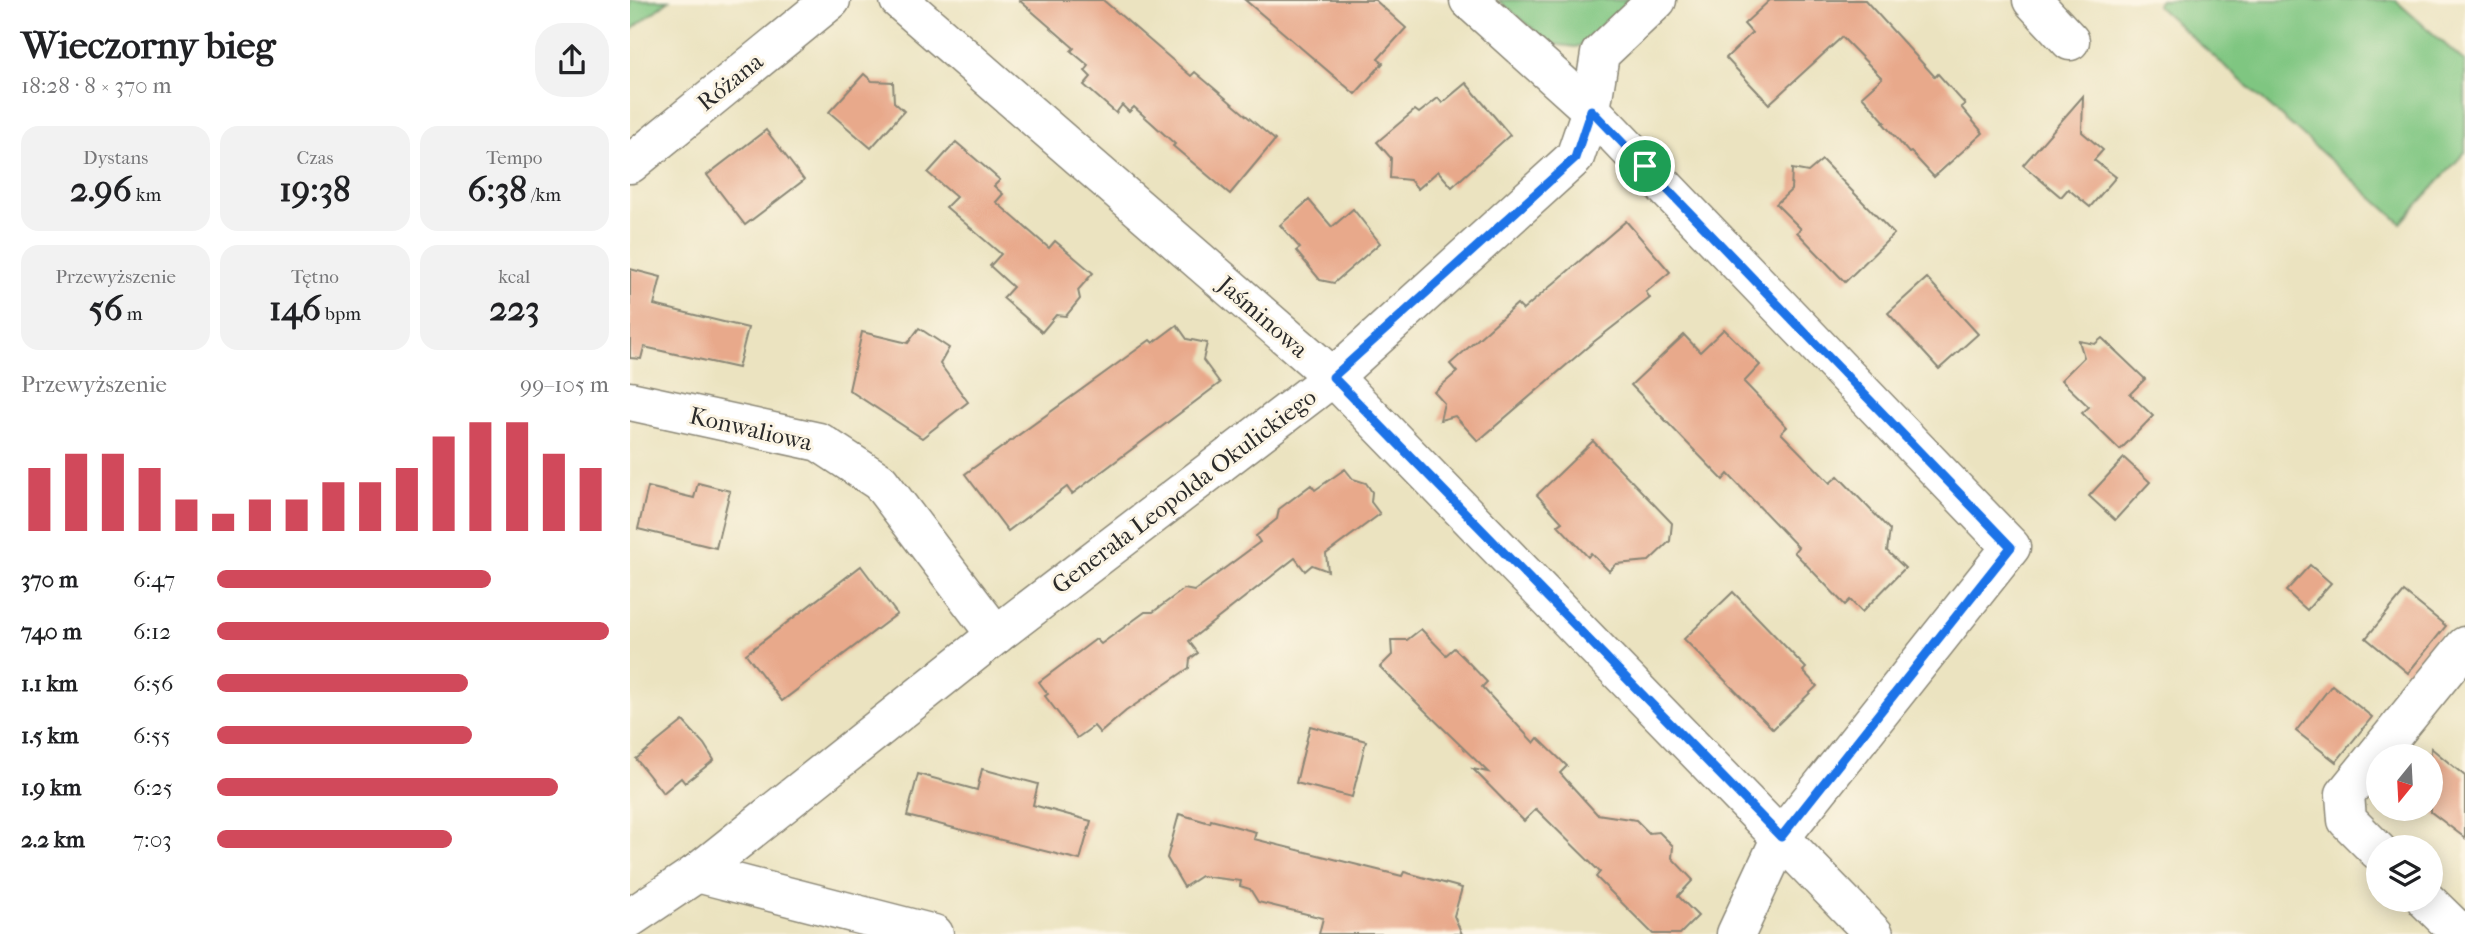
<!DOCTYPE html>
<html lang="pl">
<head>
<meta charset="utf-8">
<style>
  :root { --surface:#fff; --page:#f2f2f2; --text:#202124; --muted:#757577; --accent:#d1495b }
  body { margin:0; font-family:"IM FELL French Canon",serif; background:var(--page); color:var(--text); height:100vh; display:flex; flex-direction:column; font-size:26px; white-space:nowrap }
  * { box-sizing:border-box; margin:0 }
  p { font-size:23px; color:var(--muted) }
  .icon { flex:none; width:38px; height:38px; fill:none; stroke:currentColor; stroke-width:2; stroke-linecap:round; stroke-linejoin:round }
  .map { position:relative; flex:1; overflow:hidden }
  .side { display:flex; flex-direction:column; background:var(--surface); width:630px }
  .side>* { flex:none }
  .needle { width:46px; rotate:198deg }
  .buttons { position:absolute; left:1736px; top:744px; display:grid; gap:14px }
  .buttons a { display:grid; place-items:center; width:77px; height:77px; border-radius:50%; background:var(--surface); box-shadow:0 4px 18px #0003; font-size:35px }
  .pin { position:absolute; display:grid; place-items:center; width:60px; height:60px; color:#fff; margin:-30px; border:4px solid #fff; border-radius:50%; box-shadow:0 2px 7px #0007 }
  .round { display:grid; place-items:center; flex:none; width:74px; height:74px; border-radius:28px; background:var(--page) }
  .summary { display:flex; align-items:center; justify-content:space-between; height:119px; padding:0 21px }
  h1 { font-size:38px; font-weight:800; line-height:52px }
  .figures { display:grid; grid-template-columns:repeat(3,1fr); gap:10px; height:119px; padding:7px 21px }
  .figures div { display:grid; align-content:center; border-radius:18px; background:var(--page); text-align:center }
  .figures b { font-size:35px; font-weight:800 }
  .figures small { font-size:19px; font-weight:400 }
  .figures p { font-size:19px }
  .chart { height:196px; padding:14px 21px }
  .chart p { display:flex; justify-content:space-between }
  .chart svg { width:100%; height:126px; margin-top:7px; stroke:var(--accent); stroke-width:6 }
  ul { padding:0 21px; list-style:none; font-size:23px }
  li { display:grid; grid-template-columns:112px 84px 1fr; align-items:center; height:52px }
  li i { height:18px; border-radius:9px; background:var(--accent) }
  main { display:flex; flex:1; min-height:0 }
  .map>svg:first-child { display:block }
  .green { fill:#7fc681; stroke:#557856; stroke-width:2 }
  .building { fill:#e8a98b }
  .lines { fill:none; stroke-linecap:round; stroke-linejoin:round }
  .minor-casing { stroke:#8b8776; stroke-width:41 }
  .minor { stroke:#fff; stroke-width:38 }
  .route-casing { stroke:#fff; stroke-width:14 }
  .route { stroke:#1a73e8; stroke-width:9 }
  .labels { text-anchor:middle; stroke-width:6; stroke-linejoin:round; paint-order:stroke }
  .street-label { font-size:24px; fill:#2b2b2b; stroke:#fcf5e5 }
</style>
</head>
<body>
<main>
<section class="side">
<div class="summary"><div><h1>Wieczorny bieg</h1><p>18:28 · 8 × 370 m</p></div><a class="round"><svg class="icon" aria-label="share" viewBox="0 0 24 24"><path d="M12 15V3M7 8l5-5 5 5M5 13v7h14v-7"/></svg></a></div>
<div class="figures">
<div><p>Dystans</p><b>2.96<small> km</small></b></div>
<div><p>Czas</p><b>19:38</b></div>
<div><p>Tempo</p><b>6:38<small> /km</small></b></div>
</div>
<div class="figures">
<div><p>Przewyższenie</p><b>56<small> m</small></b></div>
<div><p>Tętno</p><b>146<small> bpm</small></b></div>
<div><p>kcal</p><b>223</b></div>
</div>
<div class="chart"><p><span>Przewyższenie</span>99–105 m</p>
<svg viewBox="0 0 160 44" preserveAspectRatio="none"><path d="M5 44V22M15 44V17M25 44V17M35 44V22M45 44V33M55 44V38M65 44V33M75 44V33M85 44V27M95 44V27M105 44V22M115 44V11M125 44V6M135 44V6M145 44V17M155 44V22"/></svg>
</div>
<ul>
<li><b>370 m</b>6:47<i style="width:70%"></i></li>
<li><b>740 m</b>6:12<i style="width:100%"></i></li>
<li><b>1.1 km</b>6:56<i style="width:64%"></i></li>
<li><b>1.5 km</b>6:55<i style="width:65%"></i></li>
<li><b>1.9 km</b>6:25<i style="width:87%"></i></li>
<li><b>2.2 km</b>7:03<i style="width:60%"></i></li>
</ul>
</section>
<div class="map">
<svg width="1835" height="934" viewBox="0 0 1835 934">
  <rect width="100%" height="100%" fill="#fcf5e5"/>
  <filter id="ink" filterUnits="userSpaceOnUse"><feTurbulence type="fractalNoise" baseFrequency=".0143" numOctaves="2"/><feDisplacementMap in="SourceGraphic" scale="14" xChannelSelector="R" yChannelSelector="G"/><feConvolveMatrix kernelMatrix="1 2 1 2 8 2 1 2 1" color-interpolation-filters="sRGB"/></filter>
  <filter id="wash" filterUnits="userSpaceOnUse"><feTurbulence type="fractalNoise" baseFrequency=".00686" numOctaves="4" result="noise"/><feDisplacementMap in="SourceGraphic" scale="28" xChannelSelector="R" yChannelSelector="G"/><feGaussianBlur stdDeviation="1.57" result="paint"/><feColorMatrix in="noise" values="0 0 0 0 0 0 0 0 0 0 0 0 0 0 0 0 0 1.4 0 .05"/><feComposite in="paint" operator="in"/></filter>
  <g filter="url(#wash)">
    <rect width="100%" height="100%" fill="#ebe3c0"/>
    <!-- green -->
    <g class="green">
      <polygon points="0,0 39,0 0,31"/>
      <polygon points="868,0 1007,0 965,40 946,47 921,44"/>
      <polygon points="1530,0 1765,0 1835,62 1835,152 1771,223 1526,5"/>
    </g>
    <g id="blocks">
      <!-- building -->
      <g class="building">
        <polygon points="389,0 473,0 561,76 565,72 645,140 600,194 543,146 545,144 504,107 499,112 492,105 486,113 454,85 461,77 455,71 459,66 441,51 444,48"/>
        <polygon points="615,0 745,0 776,28 748,59 753,63 725,94"/>
        <polygon points="1140,0 1235,0 1305,77 1308,74 1335,104 1331,107 1353,133 1304,177 1281,152 1279,153 1253,123 1255,122 1232,96 1252,78 1212,37 1139,104 1096,58 1122,33 1114,24"/>
        <polygon points="234,74 242,81 263,82 264,102 274,111 241,148 199,112"/>
        <polygon points="836,83 880,135 822,187 808,171 788,189 780,180 760,178 761,158 747,142 785,110 789,113 808,98 812,103"/>
        <polygon points="1453,96 1452,132 1473,150 1464,160 1486,177 1460,207 1438,189 1431,197 1393,165"/>
        <polygon points="136,130 174,180 115,225 77,175"/>
        <polygon points="326,142 370,180 364,186 373,194 366,202 419,248 425,241 463,273 448,290 450,299 436,316 426,315 412,332 373,298 383,287 360,266 371,254 316,207 326,197 298,173"/>
        <polygon points="1192,160 1264,234 1215,282 1167,232 1171,229 1146,204 1161,190 1162,169 1178,172"/>
        <polygon points="679,200 702,227 723,209 750,243 704,283 690,280 666,251 670,248 650,225"/>
        <polygon points="996,221 1040,272 1016,292 1020,298 961,344 848,441 825,416 810,420 814,403 804,392 827,372 820,364 887,304 893,310"/>
        <polygon points="0,269 31,277 24,305 118,328 108,368 14,347 11,359 0,358"/>
        <polygon points="1297,278 1348,334 1309,369 1258,313"/>
        <polygon points="547,325 557,339 577,343 573,360 590,383 442,494 437,487 378,531 335,474 520,340 523,343"/>
        <polygon points="289,328 319,348 310,364 338,402 292,438 219,390 232,332 278,343"/>
        <polygon points="1094,329 1130,365 1114,382 1157,427 1151,433 1200,483 1208,476 1260,530 1257,551 1275,568 1232,612 1220,600 1215,605 1164,552 1168,547 1098,474 1093,480 1001,385 1054,335 1070,352"/>
        <polygon points="1472,338 1515,379 1500,394 1523,416 1490,450 1452,413 1459,407 1431,380 1454,357 1449,341 1465,344"/>
        <polygon points="963,441 1042,523 1040,541 1019,561 986,564 979,571 961,553 958,557 928,525 932,522 907,495"/>
        <polygon points="1494,458 1520,482 1485,520 1459,496"/>
        <polygon points="715,469 723,479 736,483 742,492 741,502 750,514 696,554 698,571 682,565 675,571 665,558 559,641 568,653 560,659 559,668 496,711 470,733 464,726 447,738 415,696 418,694 409,682 466,639 471,644 515,612 523,612 554,589 564,591 630,542 626,536 647,519 649,509 681,485 685,490"/>
        <polygon points="68,483 100,491 86,548 8,529 18,487 64,498"/>
        <polygon points="1680,565 1701,583 1677,610 1656,591"/>
        <polygon points="231,566 267,614 152,701 116,654"/>
        <polygon points="1103,592 1176,668 1173,671 1187,686 1143,729 1054,639"/>
        <polygon points="1774,592 1816,626 1778,673 1736,638"/>
        <polygon points="791,629 816,655 824,648 837,661 857,682 852,687 904,743 908,738 937,766 930,773 967,814 1006,820 1019,833 1029,832 1043,846 1042,858 1063,880 1048,896 1068,916 1050,934 1023,934 966,877 970,872 906,809 894,821 843,769 858,772 750,667 762,655 761,640 777,640"/>
        <polygon points="1702,685 1742,717 1706,762 1666,731"/>
        <polygon points="53,721 74,744 84,760 55,783 51,778 33,793 6,759"/>
        <polygon points="680,726 736,741 722,797 666,783"/>
        <polygon points="1801,748 1835,776 1835,838 1801,812"/>
        <polygon points="352,769 408,784 403,805 461,821 450,860 277,816 288,774 347,790"/>
        <polygon points="549,814 580,823 581,820 626,832 624,839 772,876 774,872 832,888 824,916 832,934 689,934 693,918 628,902 620,889 610,886 611,881 571,876 554,887 537,858"/>
      </g>
    </g>
  </g>
  <g filter="url(#ink)">
    <use href="#blocks" fill-opacity="0" stroke="#8b8776" stroke-width="2"/>
    <g class="lines">
      <defs>
        <g id="minor">
          <polyline points="269,0 703,377 1244,934"/>
          <polyline points="839,0 961,110 1381,547 1151,837 1106,934"/>
          <polyline points="1402,0 1440,41"/>
          <polyline points="0,164 201,0"/>
          <polyline points="0,401 189,442 250,482 366,635"/>
          <polyline points="1748,851 1717,820 1715,794 1835,646"/>
          <polyline points="67,873 304,934"/>
          <polyline points="1796,900 1831,934"/>
          <polyline points="0,918 67,873 366,635 703,377 945,157 961,110 970,54 1027,0"/>
        </g>
      </defs>
      <!-- minor casing -->
      <use href="#minor" class="minor-casing"/>
      <!-- minor -->
      <use href="#minor" class="minor"/>
    </g>
  </g>
  <g class="lines" filter="url(#ink)">
    <defs>
      <polygon id="route" points="961,110 1381,547 1151,837 703,377 945,158"/>
    </defs>
    <!-- route casing -->
    <use href="#route" class="route-casing"/>
    <!-- route -->
    <use href="#route" class="route"/>
  </g>
  <g class="labels">
    <!-- street labels -->
    <g class="street-label">
      <text transform="translate(100 82) rotate(-39)" y="8">Różana</text>
      <text transform="translate(633 317) rotate(41)" y="8">Jaśminowa</text>
      <text transform="translate(121 429) rotate(13)" y="8">Konwaliowa</text>
      <text transform="translate(554 491) rotate(-37)" y="8">Generała Leopolda Okulickiego</text>
    </g>
  </g>
</svg>
<div class="buttons">
<a><svg class="needle" viewBox="-14 -14 28 28"><path d="M0-13l5 13h-10z" fill="#e53935"/><path d="M0 13l5-13h-10z" fill="#757577"/></svg></a>
<a><svg class="icon" aria-label="layers" viewBox="0 0 24 24"><path d="M12 4l9 5-9 5-9-5zM3 14l9 5 9-5"/></svg></a>
</div>
<div class="pin" style="left:1015px;top:166px;background:#1e9e55"><svg class="icon" aria-label="arrive" viewBox="0 0 24 24"><path d="M6 21V4h12l-3 4 3 4H6"/></svg></div>
</div>
</main>
</body>
</html>
